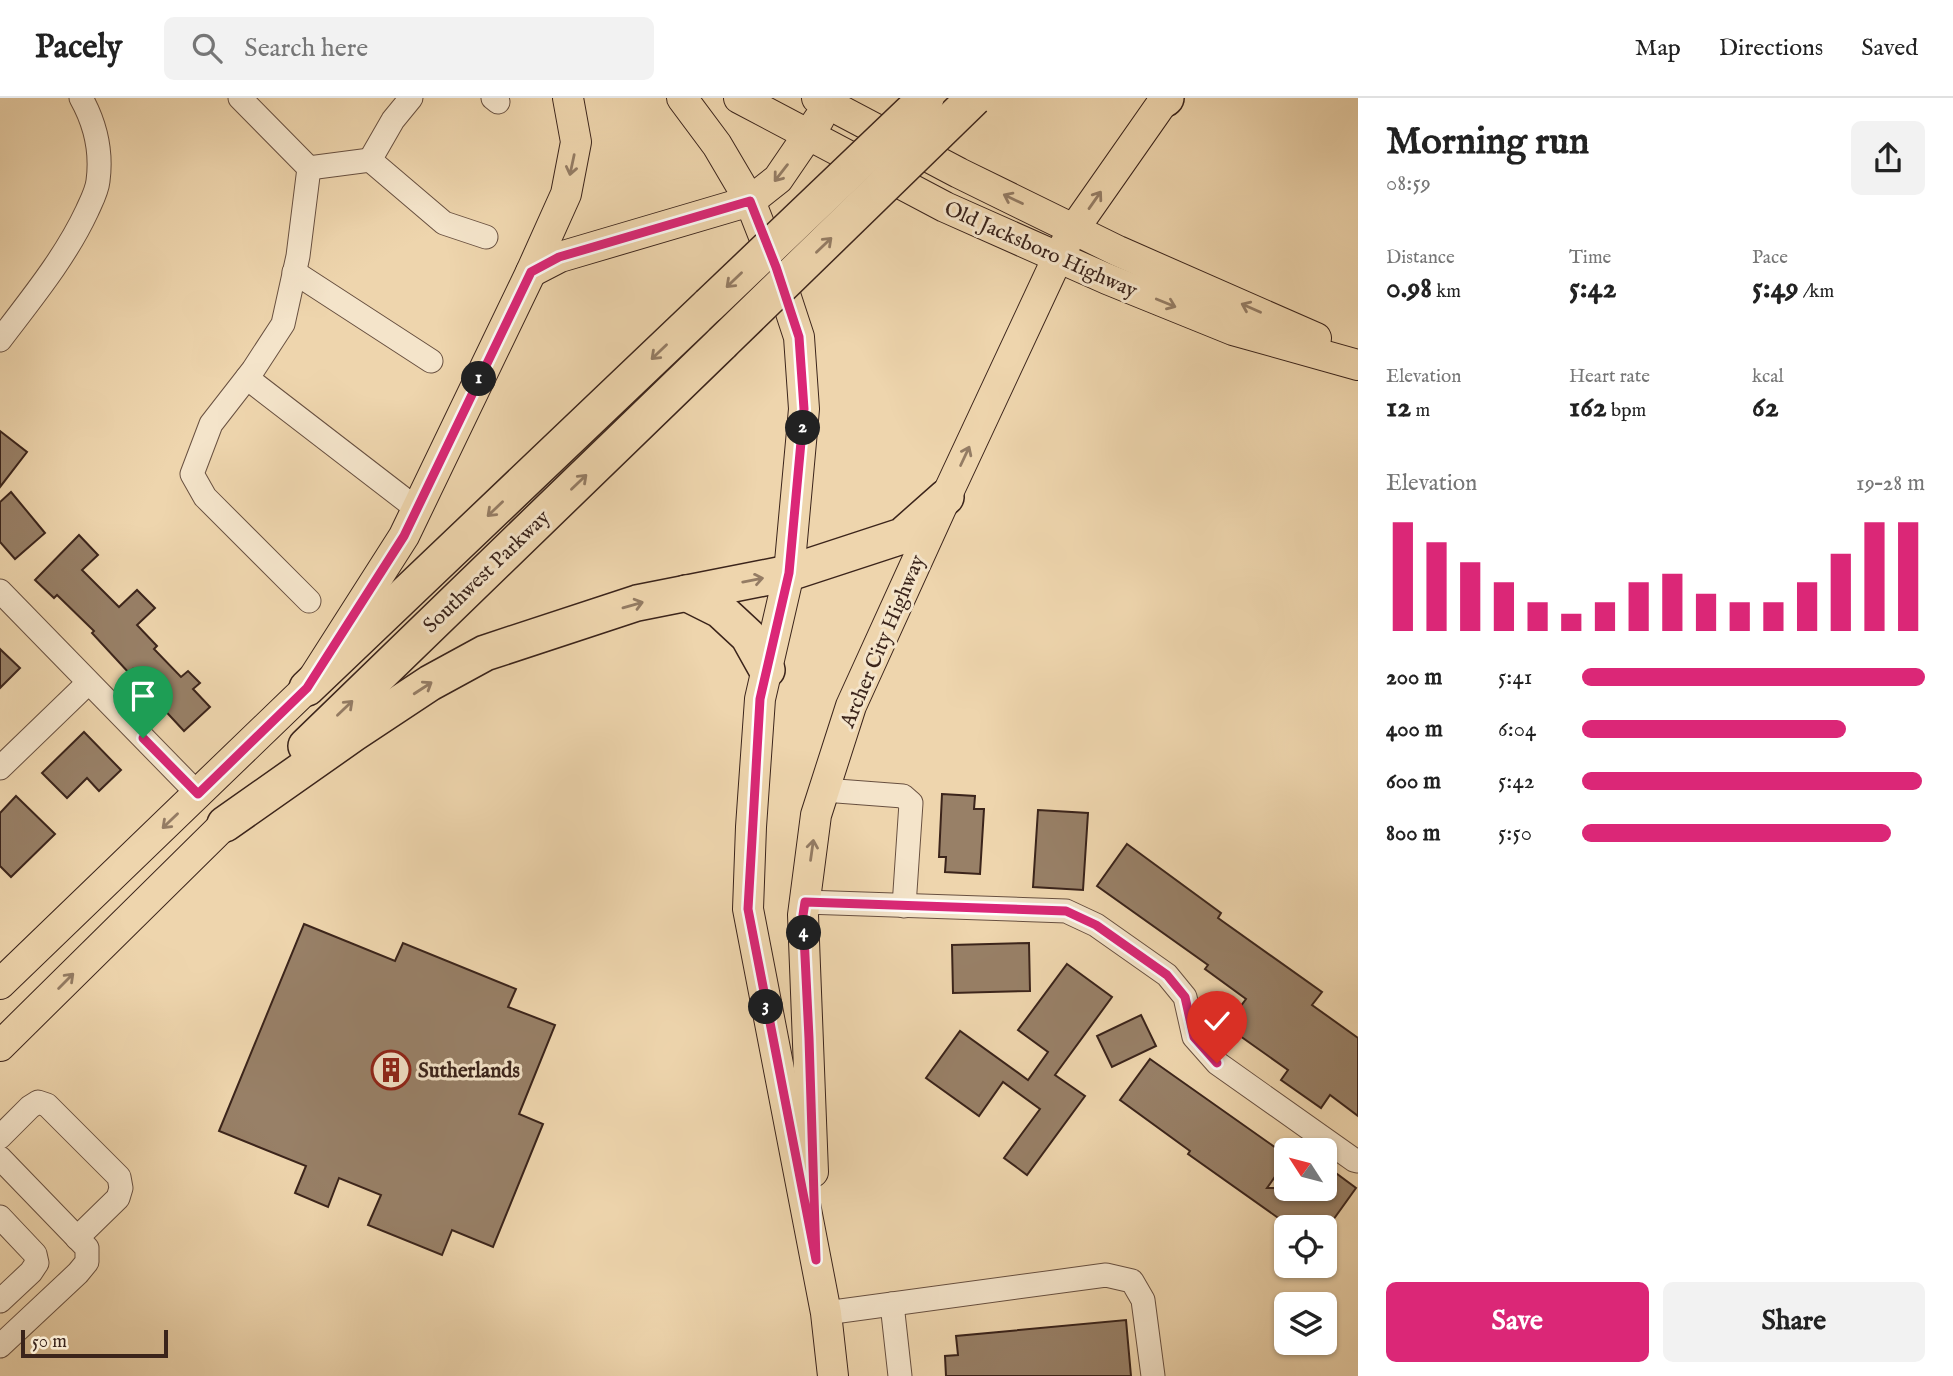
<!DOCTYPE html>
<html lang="en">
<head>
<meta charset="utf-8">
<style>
  :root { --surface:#fff; --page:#f2f2f2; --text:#222; --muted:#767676; --line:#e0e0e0; --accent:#db2777 }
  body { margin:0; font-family:"IM FELL English",serif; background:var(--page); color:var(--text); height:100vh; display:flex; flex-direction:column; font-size:26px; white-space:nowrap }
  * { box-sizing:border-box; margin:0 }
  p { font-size:23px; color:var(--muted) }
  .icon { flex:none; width:38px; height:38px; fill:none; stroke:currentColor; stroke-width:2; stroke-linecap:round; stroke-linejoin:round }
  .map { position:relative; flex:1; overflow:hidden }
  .panel { display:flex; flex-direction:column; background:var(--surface); width:595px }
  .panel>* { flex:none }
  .needle { width:46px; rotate:306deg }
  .fabs { position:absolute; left:1274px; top:1040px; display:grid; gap:14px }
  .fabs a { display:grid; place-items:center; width:63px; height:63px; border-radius:10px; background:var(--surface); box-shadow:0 2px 5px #0004; font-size:35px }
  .scale { position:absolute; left:21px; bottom:18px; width:147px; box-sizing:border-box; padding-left:7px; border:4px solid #3b241b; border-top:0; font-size:19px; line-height:24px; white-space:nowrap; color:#3b241b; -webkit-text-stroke:5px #f4e4ca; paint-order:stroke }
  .pin { position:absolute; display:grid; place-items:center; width:60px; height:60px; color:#fff; margin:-72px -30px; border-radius:50% 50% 50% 0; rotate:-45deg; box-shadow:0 0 7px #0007 }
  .pin .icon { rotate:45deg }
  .km { position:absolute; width:35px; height:35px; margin:-18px; border-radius:50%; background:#222; color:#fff; font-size:19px; line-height:35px; text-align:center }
  .round { display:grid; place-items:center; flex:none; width:74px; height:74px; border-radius:10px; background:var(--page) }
  .summary { display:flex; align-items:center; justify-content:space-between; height:119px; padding:0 28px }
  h1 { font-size:38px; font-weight:800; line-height:52px }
  .metrics { display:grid; grid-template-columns:repeat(3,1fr); gap:10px; height:119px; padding:7px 28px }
  .metrics div { display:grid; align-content:center }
  .metrics b { font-size:30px; font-weight:800 }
  .metrics small { font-size:19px; font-weight:400 }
  .metrics p { font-size:19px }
  .chart { height:196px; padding:14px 28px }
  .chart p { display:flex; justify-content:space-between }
  .chart svg { width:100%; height:126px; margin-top:7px; stroke:var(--accent); stroke-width:6 }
  .primary-button { display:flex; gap:14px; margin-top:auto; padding:14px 28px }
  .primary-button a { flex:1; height:80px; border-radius:10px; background:var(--accent); color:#fff; font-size:28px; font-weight:800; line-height:80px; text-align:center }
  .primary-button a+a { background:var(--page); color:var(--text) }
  ul { padding:0 28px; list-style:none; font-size:23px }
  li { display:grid; grid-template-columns:112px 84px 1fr; align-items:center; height:52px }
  li i { height:18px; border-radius:9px; background:var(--accent) }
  header { display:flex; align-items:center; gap:42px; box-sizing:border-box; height:98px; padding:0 35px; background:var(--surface); border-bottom:2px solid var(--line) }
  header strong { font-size:33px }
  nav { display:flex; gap:38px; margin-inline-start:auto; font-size:24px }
  .search { width:490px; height:63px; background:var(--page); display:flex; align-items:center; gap:18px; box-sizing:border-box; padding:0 24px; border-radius:10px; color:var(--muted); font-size:26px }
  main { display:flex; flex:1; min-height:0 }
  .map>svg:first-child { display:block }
  .building { fill:#988067; stroke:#3b241b; stroke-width:2 }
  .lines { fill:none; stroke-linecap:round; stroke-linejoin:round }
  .minor-casing { stroke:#685040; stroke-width:25 }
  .major-casing { stroke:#3b241b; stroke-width:32 }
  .highway-casing { stroke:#3b241b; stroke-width:38 }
  .minor { stroke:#f4e4ca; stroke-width:23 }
  .major { stroke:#eed5ad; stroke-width:30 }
  .highway { stroke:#eed5ad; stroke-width:35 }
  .highway-bridge-casing { stroke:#3b241b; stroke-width:38; stroke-linecap:butt }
  .highway-bridge { stroke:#eed5ad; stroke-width:35 }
  .oneway { stroke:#947c64 }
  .route-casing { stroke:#fff; stroke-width:14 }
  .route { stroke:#db2777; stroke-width:9 }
  .labels { text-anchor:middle; stroke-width:6; stroke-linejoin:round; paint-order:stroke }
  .street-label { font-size:21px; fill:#3b241b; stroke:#f4e4ca }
  .poi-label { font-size:21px; font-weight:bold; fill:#3b241b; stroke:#f4e4ca; text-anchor:start }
</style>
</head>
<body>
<header>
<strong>Pacely</strong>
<div class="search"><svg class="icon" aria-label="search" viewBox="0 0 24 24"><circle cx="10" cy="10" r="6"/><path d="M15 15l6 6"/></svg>Search here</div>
<nav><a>Map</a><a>Directions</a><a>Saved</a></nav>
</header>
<main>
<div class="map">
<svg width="1358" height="1278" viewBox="0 0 1358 1278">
  <rect width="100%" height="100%" fill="#eed5ad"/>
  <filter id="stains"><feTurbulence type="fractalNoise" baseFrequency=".00286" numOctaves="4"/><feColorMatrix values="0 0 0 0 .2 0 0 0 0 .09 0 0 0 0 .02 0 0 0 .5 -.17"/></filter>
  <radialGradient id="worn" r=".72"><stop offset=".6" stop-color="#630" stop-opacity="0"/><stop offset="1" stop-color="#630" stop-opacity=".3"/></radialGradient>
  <!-- building -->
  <g class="building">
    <polygon points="0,333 27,354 0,389"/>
    <polygon points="11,394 45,435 15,461 0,444 0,404"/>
    <polygon points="79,437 98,457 82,472 119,509 137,492 155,510 137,527 157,548 154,551 181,579 188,573 200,585 193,591 210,609 184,633 158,605 162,601 133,571 129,575 92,535 94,533 57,497 54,500 35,482"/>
    <polygon points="0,551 20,570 0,590"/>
    <polygon points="84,634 121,672 99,693 87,680 67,700 42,675"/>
    <polygon points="942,696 975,698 974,711 984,711 980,776 945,774 946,759 939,759"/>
    <polygon points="16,698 55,736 11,779 0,768 0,715"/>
    <polygon points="1038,712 1088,715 1083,792 1033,789"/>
    <polygon points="1127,746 1221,815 1218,820 1322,894 1312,907 1358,940 1358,1018 1330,997 1321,1010 1281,982 1288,972 1226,928 1246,901 1205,871 1208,867 1097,788"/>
    <polygon points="304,826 395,863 403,845 516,891 508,909 555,927 519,1016 543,1026 493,1149 452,1132 442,1157 368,1127 381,1097 339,1080 328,1109 295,1095 306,1068 219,1033"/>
    <polygon points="1029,845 1030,893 953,895 952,847"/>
    <polygon points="1067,866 1112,899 1055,977 1085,998 1027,1077 1004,1060 1040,1011 1003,984 979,1018 926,980 960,933 1028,982 1048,954 1018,932"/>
    <polygon points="1141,917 1156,948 1112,969 1097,938"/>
    <polygon points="1150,961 1286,1057 1286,1063 1267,1090 1325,1090 1325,1067 1356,1090 1328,1129 1291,1129 1188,1056 1190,1053 1120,1002"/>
    <polygon points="1126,1222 1131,1278 946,1278 945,1258 958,1257 956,1238"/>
  </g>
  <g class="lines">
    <defs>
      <g id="minor">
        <polyline points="240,0 309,70 298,158 283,226 253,272 211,326 192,376 205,399 309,503"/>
        <polyline points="493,0 498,4"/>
        <polyline points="370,62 393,22 411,0"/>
        <polyline points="309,70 370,62 444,125 486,139"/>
        <polyline points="294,174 431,263"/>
        <path d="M0 242C31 201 65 160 87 113 91 104 97 93 98 83 102 53 95 25 81 0"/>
        <polyline points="247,280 417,411"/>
        <polyline points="0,493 198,696"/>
        <polyline points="0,670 88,585"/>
        <polyline points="824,692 903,698 911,705 904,808"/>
        <polyline points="805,804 1066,813 1096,827 1167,877 1185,899 1194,939 1217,965 1354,1062 1358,1063"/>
        <polyline points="0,1039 30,1009 38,1004 47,1007 119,1079 121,1090 118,1100 77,1140"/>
        <polyline points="0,1060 87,1150 87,1164 78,1175 0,1248"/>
        <polyline points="0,1119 35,1156 37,1165 31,1174 0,1203"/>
        <polyline points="892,1206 900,1278"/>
        <polyline points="826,1215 1106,1177 1132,1183 1143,1202 1153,1278"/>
      </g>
      <g id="major">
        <polyline points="682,0 717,47 750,103 776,169 799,239 804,311 789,475 760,601 751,729 748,811 826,1215 833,1278"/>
        <polyline points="739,0 945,109 1107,181 1233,232 1358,267"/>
        <polyline points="817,0 959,75 1118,153 1316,240"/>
        <polyline points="531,174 560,159 750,103 778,81 819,21"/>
        <polyline points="0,886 307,590 404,438 531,174 566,96 576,44 568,0"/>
        <polyline points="0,948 225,726"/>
        <polyline points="813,1074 803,817 816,717 851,608 946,399 1058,159 1074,131 1165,1"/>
      </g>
      <g id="highway">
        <polyline points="1165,1 1166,0"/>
        <polyline points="686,495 720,512 748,538 767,572"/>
        <polyline points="307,590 709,207"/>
        <polyline points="306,648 722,245"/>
        <polyline points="225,726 353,636 430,585 485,555 637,505 789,475 902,438 946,399"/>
      </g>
    </defs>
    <!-- minor casing -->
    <use href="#minor" class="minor-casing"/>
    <!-- major casing -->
    <use href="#major" class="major-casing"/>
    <!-- highway casing -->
    <use href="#highway" class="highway-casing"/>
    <!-- minor -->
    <use href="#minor" class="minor"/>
    <!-- major -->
    <use href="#major" class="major"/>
    <!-- highway -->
    <use href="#highway" class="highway"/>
    <defs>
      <g id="highway-bridge">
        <polyline points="709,207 926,0"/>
        <polyline points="722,245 974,0"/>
      </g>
    </defs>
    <!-- highway-bridge casing -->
    <use href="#highway-bridge" class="highway-bridge-casing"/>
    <!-- highway-bridge -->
    <use href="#highway-bridge" class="highway-bridge"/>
  </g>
  <!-- one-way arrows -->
  <defs><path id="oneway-shaft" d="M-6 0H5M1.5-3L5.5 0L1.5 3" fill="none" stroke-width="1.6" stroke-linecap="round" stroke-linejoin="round" transform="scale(1.75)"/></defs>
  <g class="oneway">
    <use href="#oneway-shaft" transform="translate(572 67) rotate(102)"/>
    <use href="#oneway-shaft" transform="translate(781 75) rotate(128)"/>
    <use href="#oneway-shaft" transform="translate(1013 101) rotate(-154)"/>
    <use href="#oneway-shaft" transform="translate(1095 102) rotate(-55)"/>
    <use href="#oneway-shaft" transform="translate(824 147) rotate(-44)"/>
    <use href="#oneway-shaft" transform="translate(734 182) rotate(136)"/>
    <use href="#oneway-shaft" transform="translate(1166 205) rotate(22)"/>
    <use href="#oneway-shaft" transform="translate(1251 210) rotate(-156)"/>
    <use href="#oneway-shaft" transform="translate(659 254) rotate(136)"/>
    <use href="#oneway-shaft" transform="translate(965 358) rotate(-65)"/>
    <use href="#oneway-shaft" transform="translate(579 384) rotate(-44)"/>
    <use href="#oneway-shaft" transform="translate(495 411) rotate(136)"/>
    <use href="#oneway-shaft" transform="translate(753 482) rotate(-11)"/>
    <use href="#oneway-shaft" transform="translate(633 507) rotate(-16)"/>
    <use href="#oneway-shaft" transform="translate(423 590) rotate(-33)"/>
    <use href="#oneway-shaft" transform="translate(345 610) rotate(-44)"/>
    <use href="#oneway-shaft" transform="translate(170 723) rotate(136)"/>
    <use href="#oneway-shaft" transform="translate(812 752) rotate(-82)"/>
    <use href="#oneway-shaft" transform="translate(66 883) rotate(-45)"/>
  </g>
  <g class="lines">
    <defs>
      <polyline id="route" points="143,640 198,696 307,590 404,438 531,174 559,159 750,103 776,169 799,239 804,311 789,475 760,601 748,811 816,1162 809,940 803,817 805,804 1066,813 1096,827 1167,877 1185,899 1194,939 1217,965"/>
    </defs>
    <!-- route casing -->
    <use href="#route" class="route-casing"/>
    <!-- route -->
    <use href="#route" class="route"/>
  </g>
  <!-- icons -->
  <defs>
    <symbol id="building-ring" viewBox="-11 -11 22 22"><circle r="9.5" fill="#f4e4ca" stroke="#8f2418" stroke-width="1.5"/><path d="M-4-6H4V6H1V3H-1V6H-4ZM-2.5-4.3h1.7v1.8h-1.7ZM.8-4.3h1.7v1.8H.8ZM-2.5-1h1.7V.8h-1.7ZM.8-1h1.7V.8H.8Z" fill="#8f2418"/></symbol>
  </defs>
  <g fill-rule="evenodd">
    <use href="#building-ring" x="369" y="950" width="44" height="44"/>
  </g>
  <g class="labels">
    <!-- street labels -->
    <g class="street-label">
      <text transform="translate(1041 151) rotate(24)" y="7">Old Jacksboro Highway</text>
      <text transform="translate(486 473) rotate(-44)" y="7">Southwest Parkway</text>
      <text transform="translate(882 543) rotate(-67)" y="7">Archer City Highway</text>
    </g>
    <!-- poi labels -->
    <g class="poi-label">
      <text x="418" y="979">Sutherlands</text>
    </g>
  </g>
  <rect width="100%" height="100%" filter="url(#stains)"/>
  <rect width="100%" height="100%" fill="url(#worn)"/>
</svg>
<div class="fabs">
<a><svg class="needle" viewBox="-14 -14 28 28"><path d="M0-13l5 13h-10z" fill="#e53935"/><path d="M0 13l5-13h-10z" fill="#767676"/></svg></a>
<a><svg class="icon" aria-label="locate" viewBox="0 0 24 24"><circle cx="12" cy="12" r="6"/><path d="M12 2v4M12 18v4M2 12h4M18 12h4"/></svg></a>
<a><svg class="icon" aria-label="layers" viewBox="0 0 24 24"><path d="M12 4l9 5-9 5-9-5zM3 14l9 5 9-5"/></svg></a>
</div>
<div class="scale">50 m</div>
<div class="pin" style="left:143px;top:640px;background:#1e9e55"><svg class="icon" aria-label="arrive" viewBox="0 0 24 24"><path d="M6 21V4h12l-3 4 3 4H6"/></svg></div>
<div class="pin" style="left:1217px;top:965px;background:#d93025"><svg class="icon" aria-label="check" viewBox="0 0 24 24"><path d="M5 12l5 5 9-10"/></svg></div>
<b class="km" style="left:479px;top:281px">1</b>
<b class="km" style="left:803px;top:330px">2</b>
<b class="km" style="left:766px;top:909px">3</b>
<b class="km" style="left:804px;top:835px">4</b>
</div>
<section class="panel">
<div class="summary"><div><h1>Morning run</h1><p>08:59</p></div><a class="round"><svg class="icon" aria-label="share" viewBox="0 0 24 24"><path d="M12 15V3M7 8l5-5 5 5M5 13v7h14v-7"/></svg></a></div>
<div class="metrics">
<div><p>Distance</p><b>0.98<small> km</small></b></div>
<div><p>Time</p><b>5:42</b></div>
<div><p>Pace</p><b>5:49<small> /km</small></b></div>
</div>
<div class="metrics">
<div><p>Elevation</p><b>12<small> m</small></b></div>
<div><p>Heart rate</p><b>162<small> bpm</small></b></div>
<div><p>kcal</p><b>62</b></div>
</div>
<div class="chart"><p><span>Elevation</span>19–28 m</p>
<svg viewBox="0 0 160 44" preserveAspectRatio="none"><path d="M5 44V6M15 44V13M25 44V20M35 44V27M45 44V34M55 44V38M65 44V34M75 44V27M85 44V24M95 44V31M105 44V34M115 44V34M125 44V27M135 44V17M145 44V6M155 44V6"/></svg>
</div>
<ul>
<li><b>200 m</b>5:41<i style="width:100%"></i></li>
<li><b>400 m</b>6:04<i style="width:77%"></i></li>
<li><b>600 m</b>5:42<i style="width:99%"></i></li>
<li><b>800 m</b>5:50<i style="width:90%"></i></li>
</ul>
<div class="primary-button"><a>Save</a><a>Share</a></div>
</section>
</main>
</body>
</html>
